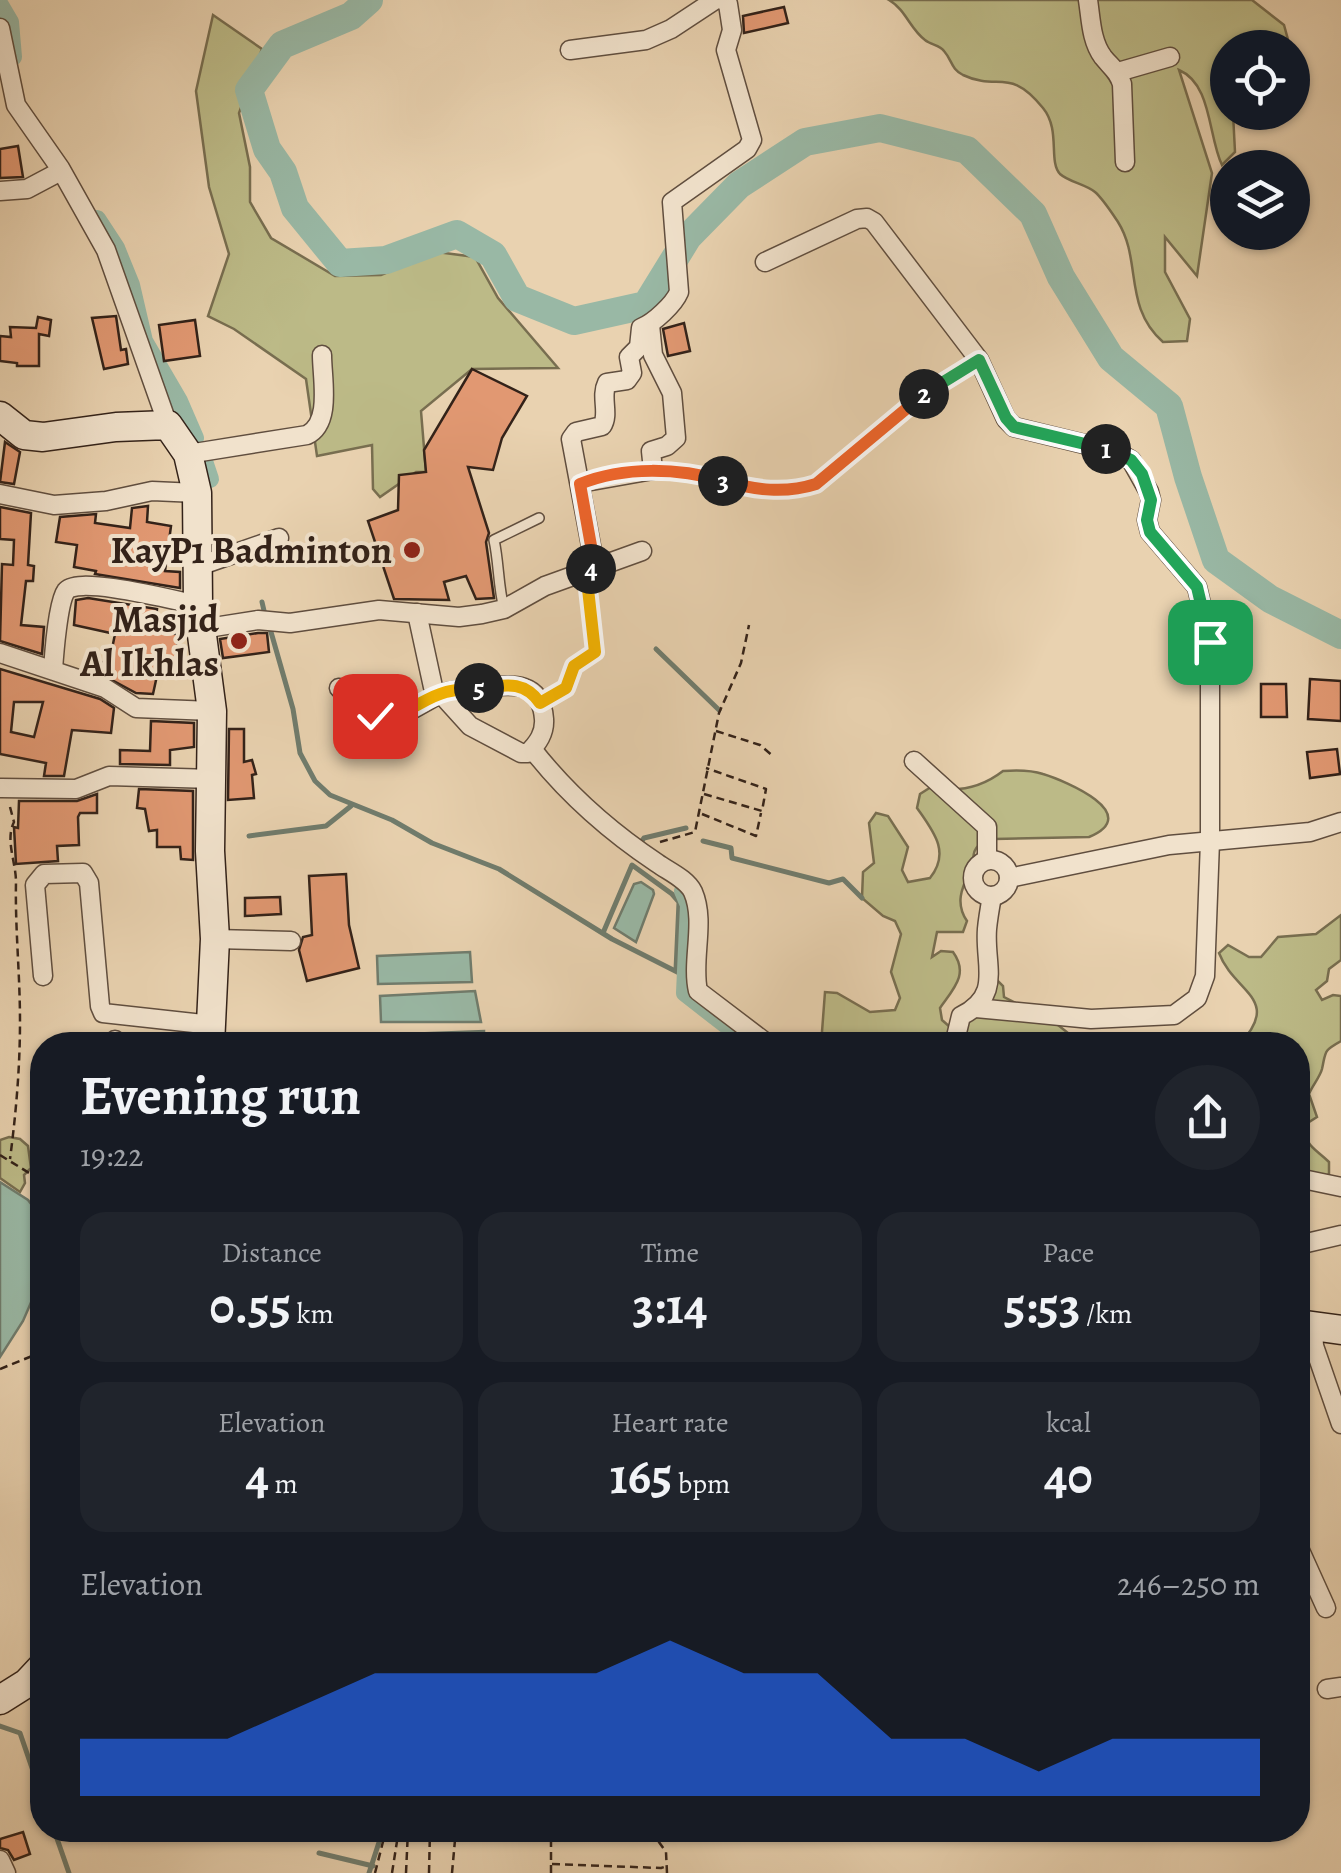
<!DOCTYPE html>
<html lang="en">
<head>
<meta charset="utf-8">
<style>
  :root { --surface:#171b24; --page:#20242c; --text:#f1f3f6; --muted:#9ea1a6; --accent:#2563eb }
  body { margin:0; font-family:Alegreya,serif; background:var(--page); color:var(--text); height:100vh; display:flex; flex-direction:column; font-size:38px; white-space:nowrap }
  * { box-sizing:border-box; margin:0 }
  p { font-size:32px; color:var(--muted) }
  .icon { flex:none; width:55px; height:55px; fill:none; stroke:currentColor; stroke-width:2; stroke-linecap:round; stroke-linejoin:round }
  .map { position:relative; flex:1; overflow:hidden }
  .panel { position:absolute; left:30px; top:1032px; width:1280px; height:810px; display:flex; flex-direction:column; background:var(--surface); border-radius:40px; box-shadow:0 2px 8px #0004 }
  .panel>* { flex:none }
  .controls { position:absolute; left:1210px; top:30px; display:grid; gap:20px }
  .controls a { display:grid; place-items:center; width:100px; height:100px; border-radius:50%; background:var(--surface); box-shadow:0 2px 8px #0004; font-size:50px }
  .pin { position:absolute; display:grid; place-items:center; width:85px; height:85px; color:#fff; margin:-42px; border-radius:20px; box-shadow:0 5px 15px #0006 }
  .km { position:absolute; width:50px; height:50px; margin:-25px; border-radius:50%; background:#222; color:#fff; font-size:28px; line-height:50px; text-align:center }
  .round { display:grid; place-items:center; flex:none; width:105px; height:105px; border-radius:52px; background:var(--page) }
  .summary { display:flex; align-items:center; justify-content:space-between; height:170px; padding:0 50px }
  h1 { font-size:55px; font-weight:700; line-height:75px }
  .metrics { display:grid; grid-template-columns:repeat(3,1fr); gap:15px; height:170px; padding:10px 50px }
  .metrics div { display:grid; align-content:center; border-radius:25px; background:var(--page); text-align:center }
  .metrics b { font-size:50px; font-weight:700 }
  .metrics small { font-size:28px; font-weight:400 }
  .metrics p { font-size:28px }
  .chart { height:280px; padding:20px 50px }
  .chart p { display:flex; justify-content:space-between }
  .chart svg { width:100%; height:180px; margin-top:10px; fill:var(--accent); opacity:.7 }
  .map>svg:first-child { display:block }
  .green { fill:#bcba87; stroke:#786e50; stroke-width:2.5 }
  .water { fill:#99b8a5; stroke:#707c6d; stroke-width:2.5 }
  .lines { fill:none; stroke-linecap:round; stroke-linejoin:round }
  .stream { stroke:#707c6d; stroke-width:5 }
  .canal { stroke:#99b8a5; stroke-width:18 }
  .river { stroke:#99b8a5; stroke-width:28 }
  .building { fill:#e19872; stroke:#332219; stroke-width:2.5; fill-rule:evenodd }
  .lane-casing { stroke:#604e3f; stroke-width:12 }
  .street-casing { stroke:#604e3f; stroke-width:21 }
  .secondary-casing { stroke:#332219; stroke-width:31 }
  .path { stroke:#332219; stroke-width:2.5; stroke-dasharray:8 5; stroke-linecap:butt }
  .lane { stroke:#f1e2cc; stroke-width:9 }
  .street { stroke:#f1e2cc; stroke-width:18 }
  .secondary { stroke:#f1e2cc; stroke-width:28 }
  .split-1-casing { stroke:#fff; stroke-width:20 }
  .split-2-casing { stroke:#fff; stroke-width:20 }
  .split-3-casing { stroke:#fff; stroke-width:20 }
  .split-4-casing { stroke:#fff; stroke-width:20 }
  .split-5-casing { stroke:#fff; stroke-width:20 }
  .split-6-casing { stroke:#fff; stroke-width:20 }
  .split-1 { stroke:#22a559; stroke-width:12 }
  .split-2 { stroke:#22a559; stroke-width:12 }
  .split-3 { stroke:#f0652b; stroke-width:12 }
  .split-4 { stroke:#f0652b; stroke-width:12 }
  .split-5 { stroke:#f5b400; stroke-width:12 }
  .split-6 { stroke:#f5b400; stroke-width:12 }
  .poi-dot { fill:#8f2418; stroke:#f1e2cc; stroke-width:4 }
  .labels { text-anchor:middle; stroke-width:8; stroke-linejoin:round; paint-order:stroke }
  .poi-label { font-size:38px; font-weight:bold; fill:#332219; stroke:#f1e2cc; text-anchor:end }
</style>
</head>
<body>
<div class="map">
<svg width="1341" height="1873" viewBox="0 0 1341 1873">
  <rect width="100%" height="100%" fill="#e9d2b0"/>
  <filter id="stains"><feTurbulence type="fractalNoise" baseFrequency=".002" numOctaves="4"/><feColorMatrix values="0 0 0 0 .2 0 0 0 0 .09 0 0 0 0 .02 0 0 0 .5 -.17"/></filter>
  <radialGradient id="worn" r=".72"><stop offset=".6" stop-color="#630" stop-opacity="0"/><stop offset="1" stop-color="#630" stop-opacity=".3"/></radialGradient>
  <!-- green -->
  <g class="green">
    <path d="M889 0H1252L1284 25 1290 47 1228 48V112L1233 113 1235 152 1222 165C1208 136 1212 84 1179 70L1212 173 1197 276 1165 237V272L1190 319 1187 341 1163 342C1123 307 1142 260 1118 222 1112 213 1103 199 1095 192 1085 184 1069 182 1060 174 1048 161 1061 130 1043 108 1009 66 999 92 963 75 951 69 952 60 944 51 940 45 931 45 925 40 910 29 906 10 889 0Z"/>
    <polygon points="213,15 262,49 239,113 250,167 250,202 271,238 335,276 381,275 437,252 475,257 498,298 558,368 472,369 421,411 426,472 416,472 380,497 373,489 372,445 317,456 306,379 234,329 208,316 229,254 209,187 196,91"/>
    <path d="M1003 771C1016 770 1031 770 1043 774 1066 781 1144 814 1089 837L994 839C988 841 983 842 979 845 971 852 975 859 971 868 963 886 954 902 967 921L963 932H937L932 957 941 951 953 952C969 974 954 988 940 1008L942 1020 951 1028 994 977 1003 986 1004 997 1058 1025 1083 1045H895L878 1039 864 1041 862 1045H821L825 992 837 993 870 1012 895 1010 900 998 891 972 901 934 895 921 883 916 862 898 863 872 874 863 869 823 876 813 888 816 908 847 902 870 908 882 930 878C951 852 933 831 917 808L920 794 931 787C958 793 981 788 1003 771Z"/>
    <path d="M1341 915V960L1329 969 1327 981 1316 990 1322 1000 1333 995 1341 996V1041C1323 1051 1326 1051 1322 1069 1320 1077 1312 1086 1309 1094L1317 1117 1306 1124C1303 1146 1315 1148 1329 1162V1174L1318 1182 1298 1177V1045H1239C1283 998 1234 993 1219 953L1228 945 1249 957H1261L1278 937 1316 934Z"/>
    <polygon points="9,1137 20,1139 28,1146 31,1168 24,1175 25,1183 20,1192 0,1178 0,1140"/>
  </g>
  <!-- water -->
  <g class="water">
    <polygon points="641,882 653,890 654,894 636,942 614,928 634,884"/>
    <polygon points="470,952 472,982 378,984 377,956"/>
    <polygon points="475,991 481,1022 381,1022 380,996"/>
    <polygon points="484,1031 484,1045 379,1045 379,1035"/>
    <polygon points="0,1182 28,1200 42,1218 42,1292 36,1291 23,1321 0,1357"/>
  </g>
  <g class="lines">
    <!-- stream -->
    <g class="stream">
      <polyline points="262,602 265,615"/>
      <polyline points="269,625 293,709 300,753 315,781 330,795 392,820 432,843 499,869 612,939 693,980"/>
      <polyline points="656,649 719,710"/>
      <polyline points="249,836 326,826 351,806"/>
      <polyline points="703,841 731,848 732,858 829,883 843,879 862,898"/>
      <polyline points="639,845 644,838 686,828"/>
      <polyline points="603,933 632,865 672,894 679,902 676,970"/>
      <polyline points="0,1726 20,1733 42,1797"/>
      <polyline points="54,1830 69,1873"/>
      <polyline points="319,1853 373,1866"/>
      <polyline points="369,1873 383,1830"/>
    </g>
    <!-- canal -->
    <g class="canal">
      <polyline points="0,5 10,22 13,57"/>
      <polyline points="97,219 116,248 131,285 144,341 179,401 195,438"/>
      <polyline points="202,455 210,479"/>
      <polyline points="683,891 689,905 685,993 752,1045"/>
    </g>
    <!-- river -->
    <polyline class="river" points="369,0 351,16 282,45 249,90 267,149 283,172 295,208 340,263 386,260 457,234 493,255 517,298 574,321 646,305 688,237 739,185 805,142 880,128 967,150 1033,214 1061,277 1111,358 1169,406 1188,477 1216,560 1270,599 1341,635"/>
  </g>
  <!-- building -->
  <g class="building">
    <polygon points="784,7 788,23 744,33 743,16"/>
    <polygon points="18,146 23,177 0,178 0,149"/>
    <polygon points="116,316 121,350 126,349 128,364 104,369 92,318"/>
    <polygon points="38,317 51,320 49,336 39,334 39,366 17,366 17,363 0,361 0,336 11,337 10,327 36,328"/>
    <polygon points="195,320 200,356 164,361 159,325"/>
    <polygon points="684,323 690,351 668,356 663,329"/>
    <polygon points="472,369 527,396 502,438 493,470 468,467 489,533 486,542 494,598 476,599 466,576 444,582 449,600 394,599 368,521 398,510 399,475 426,472 424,450"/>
    <polygon points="5,442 20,452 14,484 0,482"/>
    <polygon points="148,506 147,522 171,526 165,571 180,572 180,588 95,574 96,571 74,567 77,545 56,542 60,517 96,514 95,523 130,528 132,508"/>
    <polygon points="0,507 31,513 28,565 34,566 33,581 26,581 21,625 44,627 42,654 0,641 2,564 13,565 14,540 0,539"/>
    <polygon points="88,598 157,609 155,633 178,634 176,672 158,671 153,694 136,693 99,673 102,662 109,664 115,634 74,625 76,600"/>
    <polygon points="258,633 267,633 269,652 223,658 220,639"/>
    <path d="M0 669 100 699 114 708 111 733 72 730 64 776H44L46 763 0 754ZM14 702H43L34 737 11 732Z"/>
    <polygon points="1310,679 1341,681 1341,721 1308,719"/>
    <polygon points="1261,684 1286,684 1287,717 1261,717"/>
    <polygon points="151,721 194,723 194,747 170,750 170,765 120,764 120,750 150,751"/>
    <polygon points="229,729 244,729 244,762 252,760 256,774 252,775 254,798 228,800"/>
    <polygon points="1337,749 1340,774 1310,778 1307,752"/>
    <polygon points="139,789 193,791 193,860 181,859 180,847 157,847 157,830 149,831 145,809 137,808"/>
    <polygon points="97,794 97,813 80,813 78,817 79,845 57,846 58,861 16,864 14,827 18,828 19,801 77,801"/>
    <polygon points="346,874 349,925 359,968 307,981 299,950 303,937 312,935 309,876"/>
    <polygon points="280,897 281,914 245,916 245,898"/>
    <polygon points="23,1832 30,1854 14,1860 8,1850 0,1848 0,1839"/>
  </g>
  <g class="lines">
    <defs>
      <path id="lane" d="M504 609C498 585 499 563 494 540L539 518"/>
      <g id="street">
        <path d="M1088 0C1091 19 1091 41 1103 57 1111 67 1118 71 1122 84L1125 162"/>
        <polyline points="0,28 16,105 60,168 106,250 168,425"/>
        <polyline points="570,50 646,40 671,29 715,0"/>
        <polyline points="1118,72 1170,57"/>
        <polyline points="0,191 27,189 61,171"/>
        <polyline points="765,262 857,219 867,218 874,222 979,360 1006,419 1014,427 1117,452 1131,460 1149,492 1151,500 1147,520 1150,532 1197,587 1210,642 1210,841 1205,976 1197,998 1174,1015 1091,1019 976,1008"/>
        <path d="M188 454 307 435C332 423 322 379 322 355"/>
        <polyline points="580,483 653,470 651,451 667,446 676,438 672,393 653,355 650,325"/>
        <polyline points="0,494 54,505 106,501 152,491 197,493"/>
        <polyline points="199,566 279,538"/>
        <path d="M595 567 571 439 576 432 602 426C610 414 600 397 607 383L627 380 632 373 629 357 639 347 641 328C654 323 674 304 679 292L672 202 747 149 752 140 726 50 732 30 728 4 723 0"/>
        <polyline points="417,613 433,687"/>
        <polyline points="201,629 258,620 290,623 379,610 459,617 482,614 504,609 545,586 642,551"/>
        <polyline points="0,653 105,688 136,708 212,711"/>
        <path d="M53 670C54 655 58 602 66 591 77 575 177 601 198 605"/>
        <path d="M339 688C352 699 365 715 384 717 405 718 422 702 441 694 452 690 466 690 479 688 508 685 541 678 544 719 545 733 538 743 528 753H521L470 726 441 694"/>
        <path d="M532 749C568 795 609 831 657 863 668 871 687 879 693 892 706 922 691 960 698 991L769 1045"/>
        <polyline points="914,761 987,827 987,860"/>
        <polyline points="1,788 76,789 109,776 213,779"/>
        <circle cx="991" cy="878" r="18"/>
        <polyline points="1009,878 1169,845 1310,832 1341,822"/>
        <polyline points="215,939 291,941"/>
        <polyline points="43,976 35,885 44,874 83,873 89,883 100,1006 103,1013 212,1025"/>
        <polyline points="115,1045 115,1040"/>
        <path d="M954 1045 961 1016C1003 995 984 965 987 929 988 918 990 907 992 896"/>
        <polyline points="1298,1178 1341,1187"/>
        <polyline points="1298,1245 1341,1235"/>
        <polyline points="1313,1327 1314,1346 1341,1424"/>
        <polyline points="1298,1546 1326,1608"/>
        <polyline points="1327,1689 1341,1687"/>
        <polyline points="0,1860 6,1873"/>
      </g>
      <g id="secondary">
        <polyline points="0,416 24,435 43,437 116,427 168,425 188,454 197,493 198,605 212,711 210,851 215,939 210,1045"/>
        <polyline points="1298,1324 1341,1330"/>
        <polyline points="0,1700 27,1683 42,1667"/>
      </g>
    </defs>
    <!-- lane casing -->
    <use href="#lane" class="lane-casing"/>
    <!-- street casing -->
    <use href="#street" class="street-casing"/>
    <!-- secondary casing -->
    <use href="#secondary" class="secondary-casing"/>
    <!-- path -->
    <g class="path">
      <path d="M671 472C713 476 752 493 794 490 833 487 865 440 894 417 917 399 940 384 965 369"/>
      <polyline points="554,693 566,688 575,665 595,653 587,587"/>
      <polyline points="716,731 760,745 774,757"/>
      <polyline points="704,794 762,811 766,789 706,768"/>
      <path d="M10 807 14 822C5 840 16 862 16 882 15 928 20 974 20 1021 20 1068 16 1113 10 1159"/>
      <polyline points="702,814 756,836 761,813"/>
      <polyline points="660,842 695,832 719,713 741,663 749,625"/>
      <polyline points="0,1155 42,1181"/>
      <polyline points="0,1369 42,1352"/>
      <polyline points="395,1830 455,1838 639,1837 650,1831"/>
      <polyline points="651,1831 666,1852 667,1873"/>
      <polyline points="551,1839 551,1873"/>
      <polyline points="552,1864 661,1868 667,1866"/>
      <polyline points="375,1873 386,1830"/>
      <polyline points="392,1873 398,1835"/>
      <polyline points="406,1873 408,1830"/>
      <polyline points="429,1873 430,1830"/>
      <polyline points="452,1873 455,1840"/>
    </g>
    <!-- lane -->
    <use href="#lane" class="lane"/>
    <!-- street -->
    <use href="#street" class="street"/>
    <!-- secondary -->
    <use href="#secondary" class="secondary"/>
  </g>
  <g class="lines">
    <defs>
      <polyline id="split-1" points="1106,449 1131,460 1142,474 1151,500 1147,520 1150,532 1197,587 1210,642"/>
      <polyline id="split-2" points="924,394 979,360 1006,418 1014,427 1106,449"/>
      <path id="split-3" d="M723 481C755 490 785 494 816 484L924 394"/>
      <path id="split-4" d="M591 569 595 568 580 484C624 466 679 468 723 481"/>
      <path id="split-5" d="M479 688C505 685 524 680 540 703L566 688 574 666 595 652 586 571 591 569"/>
      <path id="split-6" d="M375 716C405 720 419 699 446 692 456 689 469 689 479 688"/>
    </defs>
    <!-- split-1 casing -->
    <use href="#split-1" class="split-1-casing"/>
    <!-- split-2 casing -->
    <use href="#split-2" class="split-2-casing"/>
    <!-- split-3 casing -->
    <use href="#split-3" class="split-3-casing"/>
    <!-- split-4 casing -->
    <use href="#split-4" class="split-4-casing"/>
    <!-- split-5 casing -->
    <use href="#split-5" class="split-5-casing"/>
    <!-- split-6 casing -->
    <use href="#split-6" class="split-6-casing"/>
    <!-- split-1 -->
    <use href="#split-1" class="split-1"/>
    <!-- split-2 -->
    <use href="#split-2" class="split-2"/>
    <!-- split-3 -->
    <use href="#split-3" class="split-3"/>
    <!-- split-4 -->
    <use href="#split-4" class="split-4"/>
    <!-- split-5 -->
    <use href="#split-5" class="split-5"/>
    <!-- split-6 -->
    <use href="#split-6" class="split-6"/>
  </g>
  <!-- markers -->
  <g class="poi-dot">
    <circle cx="412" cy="550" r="10"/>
    <circle cx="239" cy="641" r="10"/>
  </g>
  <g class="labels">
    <!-- poi labels -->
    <g class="poi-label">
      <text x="392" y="563">KayP1 Badminton</text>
      <text x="219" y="632">Masjid<tspan x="219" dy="44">Al Ikhlas</tspan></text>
    </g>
  </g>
  <rect width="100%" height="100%" filter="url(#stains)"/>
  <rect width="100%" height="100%" fill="url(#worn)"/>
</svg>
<div class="controls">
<a><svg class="icon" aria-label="locate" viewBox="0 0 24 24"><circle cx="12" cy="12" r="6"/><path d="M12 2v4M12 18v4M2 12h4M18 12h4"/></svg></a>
<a><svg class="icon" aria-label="layers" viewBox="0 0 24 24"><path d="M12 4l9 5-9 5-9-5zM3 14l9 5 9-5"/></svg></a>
</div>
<div class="pin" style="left:1210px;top:642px;background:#1e9e55"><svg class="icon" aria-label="arrive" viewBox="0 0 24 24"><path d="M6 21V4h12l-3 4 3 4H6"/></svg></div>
<div class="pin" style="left:375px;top:716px;background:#d93025"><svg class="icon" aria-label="check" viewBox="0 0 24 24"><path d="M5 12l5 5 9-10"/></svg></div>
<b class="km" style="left:1106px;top:449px">1</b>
<b class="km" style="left:924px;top:394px">2</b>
<b class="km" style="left:723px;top:481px">3</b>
<b class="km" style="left:591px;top:569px">4</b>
<b class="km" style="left:479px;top:688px">5</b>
<section class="panel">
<div class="summary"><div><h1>Evening run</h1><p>19:22</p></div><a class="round"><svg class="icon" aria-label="share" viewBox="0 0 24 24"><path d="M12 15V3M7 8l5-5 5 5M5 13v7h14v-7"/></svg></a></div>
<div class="metrics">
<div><p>Distance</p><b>0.55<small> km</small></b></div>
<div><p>Time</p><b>3:14</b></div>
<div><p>Pace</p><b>5:53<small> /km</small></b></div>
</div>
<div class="metrics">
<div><p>Elevation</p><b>4<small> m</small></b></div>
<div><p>Heart rate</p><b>165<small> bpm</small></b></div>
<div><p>kcal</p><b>40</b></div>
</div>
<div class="chart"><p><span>Elevation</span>246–250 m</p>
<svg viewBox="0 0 160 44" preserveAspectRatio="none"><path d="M0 44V30L10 30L20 30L30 22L40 14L50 14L60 14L70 14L80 6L90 14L100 14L110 30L120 30L130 38L140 30L150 30L160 30V44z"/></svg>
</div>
</section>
</div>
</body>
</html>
